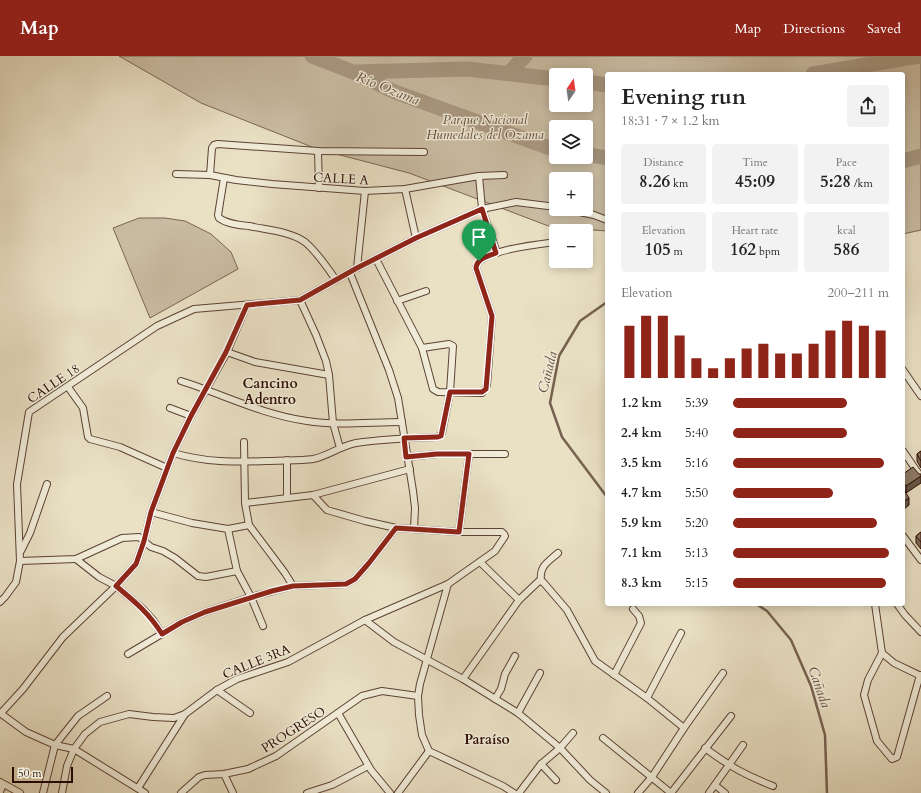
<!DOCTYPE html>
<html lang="en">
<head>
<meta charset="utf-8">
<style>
  :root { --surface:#fff; --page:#f2f2f2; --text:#222; --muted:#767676; --accent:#8f2418 }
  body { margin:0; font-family:Cardo,serif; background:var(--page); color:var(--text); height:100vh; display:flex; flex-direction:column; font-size:15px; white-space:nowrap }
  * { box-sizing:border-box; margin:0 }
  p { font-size:13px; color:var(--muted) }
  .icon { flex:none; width:22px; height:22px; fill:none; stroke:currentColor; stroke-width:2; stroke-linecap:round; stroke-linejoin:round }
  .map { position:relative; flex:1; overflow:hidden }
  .side { position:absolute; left:605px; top:16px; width:300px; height:534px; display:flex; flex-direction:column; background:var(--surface); border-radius:4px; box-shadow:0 2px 10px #0003 }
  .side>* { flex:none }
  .needle { width:26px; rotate:13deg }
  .controls { position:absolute; left:549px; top:12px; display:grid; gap:8px }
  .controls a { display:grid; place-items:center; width:44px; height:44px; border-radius:4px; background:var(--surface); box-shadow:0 2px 10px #0003; font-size:20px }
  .scale { position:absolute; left:12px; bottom:10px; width:61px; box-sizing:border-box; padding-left:4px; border:2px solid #2c0d03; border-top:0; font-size:11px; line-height:14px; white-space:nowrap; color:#2c0d03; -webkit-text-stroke:3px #f1ecd9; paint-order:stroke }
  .pin { position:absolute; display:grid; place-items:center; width:34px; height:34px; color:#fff; margin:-41px -17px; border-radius:50% 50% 50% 0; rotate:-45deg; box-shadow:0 0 4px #0007 }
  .pin .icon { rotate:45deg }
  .round { display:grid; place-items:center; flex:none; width:42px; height:42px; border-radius:4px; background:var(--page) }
  .overview { display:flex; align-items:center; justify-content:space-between; height:68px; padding:0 16px }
  h1 { font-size:22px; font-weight:800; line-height:30px }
  .stats { display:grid; grid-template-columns:repeat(3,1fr); gap:6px; height:68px; padding:4px 16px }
  .stats div { display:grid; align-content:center; border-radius:4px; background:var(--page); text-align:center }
  .stats b { font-size:17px; font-weight:800 }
  .stats small { font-size:11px; font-weight:400 }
  .stats p { font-size:11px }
  .chart { height:112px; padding:8px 16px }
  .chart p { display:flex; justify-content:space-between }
  .chart svg { width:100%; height:72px; margin-top:4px; stroke:var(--accent); stroke-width:6 }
  ul { padding:0 16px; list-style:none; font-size:13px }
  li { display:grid; grid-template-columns:64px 48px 1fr; align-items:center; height:30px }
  li i { height:10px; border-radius:5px; background:var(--accent) }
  header { display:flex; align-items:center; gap:24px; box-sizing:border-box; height:56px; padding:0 20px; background:var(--accent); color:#fff }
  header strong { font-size:19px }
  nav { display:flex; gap:22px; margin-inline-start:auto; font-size:14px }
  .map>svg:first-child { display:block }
  .green { fill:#cabda4; stroke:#7b6554; fill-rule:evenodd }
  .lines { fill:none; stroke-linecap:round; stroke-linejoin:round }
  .stream { stroke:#776150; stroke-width:2.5 }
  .river { stroke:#a99983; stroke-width:15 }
  .minor-casing { stroke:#5c4234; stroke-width:8 }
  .minor { stroke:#f1ecd9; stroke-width:6 }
  .wall { fill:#7b6a59; stroke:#2c0d03 }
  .shaded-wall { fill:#645649; stroke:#2c0d03 }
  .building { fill:#8f7b68; stroke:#2c0d03 }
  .route-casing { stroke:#fff; stroke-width:8 }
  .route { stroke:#8f2418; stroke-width:5 }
  .labels { text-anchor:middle; stroke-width:3; stroke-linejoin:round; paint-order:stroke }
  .park-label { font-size:13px; font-style:italic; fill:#634b3b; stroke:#f1ecd9 }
  .street-label { font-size:13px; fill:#2c0d03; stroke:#f1ecd9 }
  .water-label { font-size:14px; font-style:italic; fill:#644c3d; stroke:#f1ecd9 }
  .neighbourhood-label { font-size:14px; font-weight:bold; fill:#2c0d03; stroke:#f1ecd9 }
</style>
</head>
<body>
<header>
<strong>Map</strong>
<nav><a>Map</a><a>Directions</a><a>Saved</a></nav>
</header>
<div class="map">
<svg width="921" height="737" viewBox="0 0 921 737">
  <rect width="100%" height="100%" fill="#eae1c5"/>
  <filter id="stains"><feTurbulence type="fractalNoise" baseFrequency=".005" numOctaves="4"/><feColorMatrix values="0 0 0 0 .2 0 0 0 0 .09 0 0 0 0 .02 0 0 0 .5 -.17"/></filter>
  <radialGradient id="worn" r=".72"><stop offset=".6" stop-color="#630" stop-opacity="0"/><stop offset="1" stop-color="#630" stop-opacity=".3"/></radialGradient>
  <!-- green -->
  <g class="green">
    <path d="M119 0H921V174L903 178V18H607V175L551 171 409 117 317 93 201 47ZM556 19H586V49H556ZM556 71H586V101H556ZM556 123H586V153H556Z"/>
    <polygon points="139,162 165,162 185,165 211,178 231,196 238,213 150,262 113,172"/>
  </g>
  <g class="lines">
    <!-- stream -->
    <g class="stream">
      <polyline points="607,246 580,265 559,300 550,347 562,381 607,441"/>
      <polyline points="756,548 767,555 791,584 811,630 825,679 827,737"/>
    </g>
    <!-- river -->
    <g class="river">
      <polyline points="312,0 353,16 395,36 547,91 556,93"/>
      <polyline points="356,16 467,13 556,23"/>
      <polyline points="509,17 525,0"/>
      <polyline points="813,18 919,0"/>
      <polyline points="586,26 607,29"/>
      <polyline points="586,98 607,102"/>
      <polyline points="903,105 921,100"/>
    </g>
    <defs>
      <g id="minor">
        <polyline points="318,95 319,132"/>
        <polyline points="176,118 210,119 236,124 272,128 365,135 405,133 479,120 504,119"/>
        <polyline points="210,119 212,92 214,89 218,88 318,95 424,96"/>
        <polyline points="479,120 482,153 497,197"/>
        <path d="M224 122 218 159 219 162C227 168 239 169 249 170 266 174 290 175 305 186 317 196 327 211 336 224"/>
        <polyline points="405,133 416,182"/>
        <polyline points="565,153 594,159 607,164"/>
        <path d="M376 203 422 292 433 333 438 336 482 337 485 333 487 329 492 260 476 212C478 194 541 188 556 186"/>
        <polyline points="357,212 365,135"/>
        <polyline points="350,217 389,314 398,342 413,435 415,452 414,473"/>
        <polyline points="300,244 316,279 326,305 329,319 333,367 340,392"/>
        <polyline points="397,245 426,235"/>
        <polyline points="227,296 255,306 329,319"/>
        <polyline points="903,314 921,340"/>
        <path d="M181 325C222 338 263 359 307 365 337 370 371 366 402 366"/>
        <polyline points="68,331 83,352 88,381 90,383 120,391 167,412"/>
        <polyline points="170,352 191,360"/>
        <polyline points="244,386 245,447 249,469 285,517 293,530"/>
        <polyline points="903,395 921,421"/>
        <path d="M173 397C208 407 234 406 270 405 284 404 299 405 313 403 328 400 340 390 356 387 383 383 411 382 438 381L442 377 450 336 453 290 449 288 422 292"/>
        <polyline points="407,401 437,398 505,398"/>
        <polyline points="287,442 287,404"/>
        <polyline points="245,447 313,439 410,413"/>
        <polyline points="151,456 192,467 228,473 249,469"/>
        <polyline points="228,473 237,515 251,541 263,570"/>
        <polyline points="459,476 469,398"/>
        <polyline points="903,480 921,504"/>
        <polyline points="21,495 30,477 47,428"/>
        <polyline points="76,503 99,521 116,530 143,553 153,564 162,578"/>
        <polyline points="20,505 76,503 122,482 139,481 151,491 163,495 175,502 198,520 206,521 237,515"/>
        <polyline points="480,506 519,544"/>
        <path d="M541 525C539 510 548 506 558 497"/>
        <polyline points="448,528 420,628 418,640 419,659 422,679 429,695 503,730 514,737"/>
        <polyline points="0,546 5,541 16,526 20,505 17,428 29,356 157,270 194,253 300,244 357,212 416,182 482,153 516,146 556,151"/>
        <polyline points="875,548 882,597 894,607 921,620"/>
        <polyline points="897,548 905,559 921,576"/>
        <polyline points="365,564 394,586 463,623 518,657 560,692 590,724 606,737"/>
        <polyline points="882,597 868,624 864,639 877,685 892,703 897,701 920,619"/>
        <polyline points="128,598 182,566 205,556 251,541 293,530 346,528 355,523 369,507 396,472"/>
        <polyline points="614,619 641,567 639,560 633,553"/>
        <polyline points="463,623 519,544 539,525 543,526 567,554 595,605 647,642 684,672"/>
        <polyline points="217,634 250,657"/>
        <polyline points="647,642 681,577"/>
        <polyline points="495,643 501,633 505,618 515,600"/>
        <polyline points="0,657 26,676 55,689 74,693 145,737"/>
        <polyline points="1,657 23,633 63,581 116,530 136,508 144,485 151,456 173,397 191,360 227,296 247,249"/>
        <polyline points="338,657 371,714 390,737"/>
        <polyline points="518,657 540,617"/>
        <polyline points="603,682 671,737"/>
        <path d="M705 692C729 710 745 719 773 730"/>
        <polyline points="541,708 556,724"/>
        <polyline points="224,718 233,737"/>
        <polyline points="0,726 20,737"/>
        <polyline points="715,729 725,737"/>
        <polyline points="138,732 185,658"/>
        <polyline points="0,736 3,728"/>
        <polyline points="43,737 55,689 78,660 107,640"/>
        <polyline points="62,737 67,710 74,693 85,678 100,666 129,658 153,661 174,662 185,658 217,634 237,623 288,606 365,564 448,528 495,495 505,480 504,478 502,476 459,476 396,472 365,465 327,454 313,439"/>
        <polyline points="181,737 199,721 205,719 224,718 248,713 276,700 362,640 382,635 418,640"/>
        <polyline points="307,737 332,729 368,710"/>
        <polyline points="398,737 429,695"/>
        <polyline points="519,737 541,708 560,692 573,677"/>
        <polyline points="638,737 652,721 684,672 723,617"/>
        <polyline points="671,737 731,660"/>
        <polyline points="709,737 743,689"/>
      </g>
    </defs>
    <!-- minor casing -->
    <use href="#minor" class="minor-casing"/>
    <!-- minor -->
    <use href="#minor" class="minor"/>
  </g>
  <!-- wall -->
  <g class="wall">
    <polygon points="921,395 921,412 917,405 917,398"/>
    <polygon points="903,418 919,418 906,437 903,432"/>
    <polygon points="921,476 921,493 916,487 916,480"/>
  </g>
  <!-- shaded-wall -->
  <g class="shaded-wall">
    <polygon points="921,420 921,427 906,437 906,430"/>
    <polygon points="909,442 909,449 903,454 903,446"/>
  </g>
  <!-- building -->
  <g class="building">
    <polygon points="921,395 921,405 917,398"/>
    <polygon points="913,411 919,418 921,418 921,420 906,430 903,425 903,418"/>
    <polygon points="903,434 904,434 909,442 903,446"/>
    <polygon points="921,476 921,486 916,480"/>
  </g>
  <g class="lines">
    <defs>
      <path id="route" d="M482 153 496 197C489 200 477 202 476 212L492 260 486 333 482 336H450L441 380 438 381 404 382 406 401 437 398H469L459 476 396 472 369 507 355 523 346 528 293 530 272 535 205 556 182 566 162 578C149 557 134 545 116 530L136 508 144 485 151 456 173 397 191 360 226 296 247 249 300 244 357 212 416 182Z"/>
    </defs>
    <!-- route casing -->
    <use href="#route" class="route-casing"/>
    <!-- route -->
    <use href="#route" class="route"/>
  </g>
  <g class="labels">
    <!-- park labels -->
    <g class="park-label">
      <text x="485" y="68">Parque Nacional<tspan x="485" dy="15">Humedales del Ozama</tspan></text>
    </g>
    <!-- street labels -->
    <g class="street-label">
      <text transform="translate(341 122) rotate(3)" y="5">CALLE A</text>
      <text transform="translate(53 327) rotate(-34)" y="5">CALLE 18</text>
      <text transform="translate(256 605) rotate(-22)" y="5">CALLE 3RA</text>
      <text transform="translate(293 673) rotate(-33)" y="5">PROGRESO</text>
    </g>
    <!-- water labels -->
    <g class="water-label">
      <text transform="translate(388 32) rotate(22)" y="5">Río Ozama</text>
      <text transform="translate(547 316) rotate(-76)" y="5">Cañada</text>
      <text transform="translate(820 631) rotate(71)" y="5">Cañada</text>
    </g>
    <!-- neighbourhood labels -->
    <g class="neighbourhood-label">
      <text x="270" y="332">Cancino<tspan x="270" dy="16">Adentro</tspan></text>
      <text x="487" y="688">Paraíso</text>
    </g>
  </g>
  <rect width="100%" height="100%" filter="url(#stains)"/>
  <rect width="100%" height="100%" fill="url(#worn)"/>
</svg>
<div class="controls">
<a><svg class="needle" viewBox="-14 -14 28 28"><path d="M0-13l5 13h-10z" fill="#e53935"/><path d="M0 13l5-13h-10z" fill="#767676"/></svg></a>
<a><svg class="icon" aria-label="layers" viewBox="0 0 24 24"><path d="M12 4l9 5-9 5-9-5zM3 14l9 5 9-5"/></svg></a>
<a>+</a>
<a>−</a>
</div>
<div class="scale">50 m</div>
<div class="pin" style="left:479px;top:205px;background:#1e9e55"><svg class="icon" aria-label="arrive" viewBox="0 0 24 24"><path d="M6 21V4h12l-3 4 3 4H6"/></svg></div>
<section class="side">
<div class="overview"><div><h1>Evening run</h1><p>18:31 · 7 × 1.2 km</p></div><a class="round"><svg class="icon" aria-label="share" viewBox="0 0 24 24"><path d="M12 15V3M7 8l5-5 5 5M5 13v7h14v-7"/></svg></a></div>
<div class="stats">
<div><p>Distance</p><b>8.26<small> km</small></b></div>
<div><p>Time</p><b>45:09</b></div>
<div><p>Pace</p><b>5:28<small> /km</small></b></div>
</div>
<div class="stats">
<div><p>Elevation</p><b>105<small> m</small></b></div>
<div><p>Heart rate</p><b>162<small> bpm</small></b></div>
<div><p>kcal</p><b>586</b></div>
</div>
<div class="chart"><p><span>Elevation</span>200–211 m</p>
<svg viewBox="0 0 160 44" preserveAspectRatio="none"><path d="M5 44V12M15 44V6M25 44V6M35 44V18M45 44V32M55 44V38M65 44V32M75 44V26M85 44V23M95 44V29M105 44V29M115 44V23M125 44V15M135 44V9M145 44V12M155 44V15"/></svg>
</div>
<ul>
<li><b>1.2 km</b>5:39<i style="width:73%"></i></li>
<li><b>2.4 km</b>5:40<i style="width:73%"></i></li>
<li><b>3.5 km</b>5:16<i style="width:97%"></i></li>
<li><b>4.7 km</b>5:50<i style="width:64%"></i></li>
<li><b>5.9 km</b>5:20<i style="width:92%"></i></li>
<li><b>7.1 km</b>5:13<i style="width:100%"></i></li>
<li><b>8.3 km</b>5:15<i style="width:98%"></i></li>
</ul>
</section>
</div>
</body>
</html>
